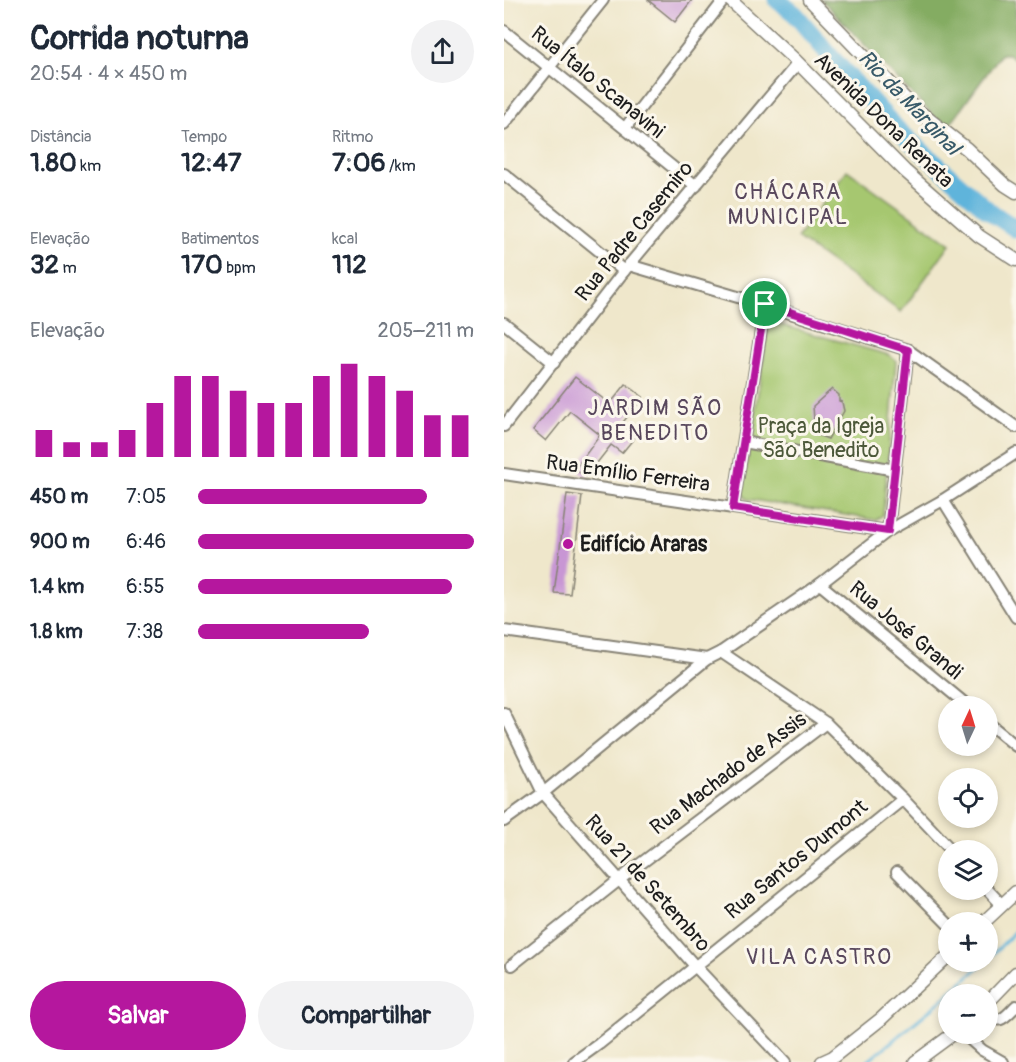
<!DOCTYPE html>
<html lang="pt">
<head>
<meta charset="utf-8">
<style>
  :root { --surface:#fff; --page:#f2f2f3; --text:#1f2937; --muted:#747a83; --accent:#b5179e }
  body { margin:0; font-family:Pangolin,sans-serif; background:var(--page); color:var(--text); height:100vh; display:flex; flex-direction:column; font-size:22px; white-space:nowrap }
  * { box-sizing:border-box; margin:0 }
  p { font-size:20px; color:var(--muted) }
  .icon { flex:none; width:33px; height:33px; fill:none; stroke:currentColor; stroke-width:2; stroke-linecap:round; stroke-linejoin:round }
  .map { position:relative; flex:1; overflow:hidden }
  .panel { display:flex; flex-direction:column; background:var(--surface); width:504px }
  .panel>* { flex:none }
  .needle { width:39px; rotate:4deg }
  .controls { position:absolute; left:434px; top:696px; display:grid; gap:12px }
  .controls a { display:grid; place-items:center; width:60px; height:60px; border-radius:50%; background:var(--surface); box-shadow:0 3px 9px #0003; font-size:30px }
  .pin { position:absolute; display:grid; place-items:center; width:51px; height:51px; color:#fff; margin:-26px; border:3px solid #fff; border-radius:50%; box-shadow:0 2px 6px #0007 }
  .round { display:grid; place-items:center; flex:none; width:63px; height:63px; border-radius:32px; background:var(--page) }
  .head { display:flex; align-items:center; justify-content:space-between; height:102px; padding:0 30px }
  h1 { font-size:33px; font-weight:700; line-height:45px }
  .metrics { display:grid; grid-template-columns:repeat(3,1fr); gap:9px; height:102px; padding:6px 30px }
  .metrics div { display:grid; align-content:center }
  .metrics b { font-size:26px; font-weight:700 }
  .metrics small { font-size:16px; font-weight:400 }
  .metrics p { font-size:16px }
  .chart { height:168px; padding:12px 30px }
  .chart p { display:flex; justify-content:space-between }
  .chart svg { width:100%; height:108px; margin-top:6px; stroke:var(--accent); stroke-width:6 }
  .cta { display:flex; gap:12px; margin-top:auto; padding:12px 30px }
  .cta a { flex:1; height:69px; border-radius:36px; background:var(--accent); color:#fff; font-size:24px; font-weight:700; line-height:69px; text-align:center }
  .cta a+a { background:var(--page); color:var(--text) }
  ul { padding:0 30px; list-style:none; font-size:20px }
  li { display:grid; grid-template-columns:96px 72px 1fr; align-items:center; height:45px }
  li i { height:15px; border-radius:8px; background:var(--accent) }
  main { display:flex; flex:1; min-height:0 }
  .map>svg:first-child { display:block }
  .green { fill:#a6c770; stroke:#617246; stroke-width:1.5 }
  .forest { fill:#84ac62; stroke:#50643f; stroke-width:1.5 }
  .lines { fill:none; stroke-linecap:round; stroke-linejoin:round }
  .stream { stroke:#5fb4db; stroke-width:3 }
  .river { stroke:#5fb4db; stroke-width:18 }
  .building { fill:#c896d4 }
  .minor-casing { stroke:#868274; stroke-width:14 }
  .major-casing { stroke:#868274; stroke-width:15 }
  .minor { stroke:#fff; stroke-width:10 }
  .major { stroke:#fff; stroke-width:12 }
  .route-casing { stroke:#fff; stroke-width:12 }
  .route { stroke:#b5179e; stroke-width:8 }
  .poi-dot { fill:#b5179e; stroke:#fbf7ec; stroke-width:2 }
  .labels { text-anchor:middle; stroke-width:6; stroke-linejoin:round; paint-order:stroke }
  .street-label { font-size:21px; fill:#1c1c1c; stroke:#fbf7ec }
  .park-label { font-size:21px; fill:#4c5839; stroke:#fbf7ec }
  .poi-label { font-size:21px; font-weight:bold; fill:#1c1c1c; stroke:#fbf7ec; text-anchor:start }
  .water-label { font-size:22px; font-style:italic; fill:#375968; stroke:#fbf7ec }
  .neighbourhood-label { font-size:22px; letter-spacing:1.5px; fill:#58475c; stroke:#fbf7ec }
</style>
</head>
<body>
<main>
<section class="panel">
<div class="head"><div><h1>Corrida noturna</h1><p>20:54 · 4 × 450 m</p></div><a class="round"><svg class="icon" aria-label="share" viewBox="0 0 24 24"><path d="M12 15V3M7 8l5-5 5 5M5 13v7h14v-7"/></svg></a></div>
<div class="metrics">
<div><p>Distância</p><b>1.80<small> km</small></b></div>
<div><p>Tempo</p><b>12:47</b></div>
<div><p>Ritmo</p><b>7:06<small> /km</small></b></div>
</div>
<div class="metrics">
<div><p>Elevação</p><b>32<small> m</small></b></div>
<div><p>Batimentos</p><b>170<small> bpm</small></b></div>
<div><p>kcal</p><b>112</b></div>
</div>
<div class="chart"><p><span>Elevação</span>205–211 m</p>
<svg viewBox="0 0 160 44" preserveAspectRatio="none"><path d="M5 44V33M15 44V38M25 44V38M35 44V33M45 44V22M55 44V11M65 44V11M75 44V17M85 44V22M95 44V22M105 44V11M115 44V6M125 44V11M135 44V17M145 44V27M155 44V27"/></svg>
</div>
<ul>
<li><b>450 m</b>7:05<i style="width:83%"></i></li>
<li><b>900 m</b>6:46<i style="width:100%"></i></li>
<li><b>1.4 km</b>6:55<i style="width:92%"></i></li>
<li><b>1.8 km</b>7:38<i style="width:62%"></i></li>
</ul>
<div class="cta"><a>Salvar</a><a>Compartilhar</a></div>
</section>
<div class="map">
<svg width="512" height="1062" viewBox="0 0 512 1062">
  <rect width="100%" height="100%" fill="#fbf7ec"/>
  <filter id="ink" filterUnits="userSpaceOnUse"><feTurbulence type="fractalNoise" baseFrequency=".0167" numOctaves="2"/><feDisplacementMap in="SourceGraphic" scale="12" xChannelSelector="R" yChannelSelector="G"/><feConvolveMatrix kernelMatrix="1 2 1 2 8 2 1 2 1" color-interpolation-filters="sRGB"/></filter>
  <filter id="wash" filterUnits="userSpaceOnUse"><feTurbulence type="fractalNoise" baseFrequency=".008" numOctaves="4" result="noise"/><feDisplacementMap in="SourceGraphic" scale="24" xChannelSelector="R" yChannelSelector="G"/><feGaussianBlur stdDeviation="1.35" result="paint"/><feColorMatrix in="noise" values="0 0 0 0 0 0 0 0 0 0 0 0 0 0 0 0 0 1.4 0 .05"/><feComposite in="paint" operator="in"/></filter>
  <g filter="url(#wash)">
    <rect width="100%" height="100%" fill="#efe7cb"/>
    <!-- green -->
    <g class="green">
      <polygon points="343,170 446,244 397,312 293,238"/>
      <polygon points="270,323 385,355 392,361 379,515 372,520 243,499 238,492 264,331"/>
    </g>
    <!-- forest -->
    <polygon class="forest" points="318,0 512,0 512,60 504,54 497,54 447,123 440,126 392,78"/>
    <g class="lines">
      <!-- stream -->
      <g class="stream">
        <polyline points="483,960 512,931"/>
        <polyline points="444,994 481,962"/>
        <polyline points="363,1062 444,995"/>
      </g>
      <!-- river -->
      <polyline class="river" points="273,0 291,14 327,57 395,131 485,211 512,229"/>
    </g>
    <g id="blocks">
      <!-- building -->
      <g class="building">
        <polygon points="144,0 188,0 171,22"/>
        <polygon points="71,377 106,404 122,384 139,397 116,426 131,437 118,453 107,445 82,477 71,469 96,435 66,411 42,441 29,430"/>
        <polygon points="328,389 335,395 335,401 338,402 340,411 324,439 311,434 309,406"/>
        <polygon points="63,494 78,496 66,594 50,593"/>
      </g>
    </g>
  </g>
  <g filter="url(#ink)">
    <use href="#blocks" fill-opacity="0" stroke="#868274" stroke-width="1.5"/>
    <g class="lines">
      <defs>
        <g id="minor">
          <polyline points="0,31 192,186"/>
          <polyline points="0,124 99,0"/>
          <polyline points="121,128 220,0"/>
          <polyline points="0,174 120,271"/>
          <polyline points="125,265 261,305 404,350 512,427"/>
          <polyline points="0,323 50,363"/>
          <polyline points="0,426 120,271 294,63"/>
          <polyline points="240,442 391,470"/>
          <polyline points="0,474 384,531 404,350"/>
          <polyline points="439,500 512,617"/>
          <polyline points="229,508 261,305"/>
          <polyline points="316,584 464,706"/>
          <polyline points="0,631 203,659"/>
          <polyline points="217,652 322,723 399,799 447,850"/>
          <polyline points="0,713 39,793 191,966 281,1062"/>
          <polyline points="483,722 512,746"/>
          <polyline points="0,821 39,793 203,659 217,652 316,584 384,531 439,500 512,453"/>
          <polyline points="393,872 444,924"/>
          <polyline points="483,889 498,905"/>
          <polyline points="8,965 115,880 322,723"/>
          <path d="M483 1010C494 1028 501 1017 512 1006"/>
          <polyline points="460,1034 478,1050 499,1062"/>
          <polyline points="70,1062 95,1044 399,799"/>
        </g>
        <g id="major">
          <polyline points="226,0 291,60 401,171 475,236 512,260"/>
          <polyline points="306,0 408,106 463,149 501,185 512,192"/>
          <polyline points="480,922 512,892"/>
          <polyline points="483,1003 512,973"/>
          <polyline points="318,1062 329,1057 377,1019 444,956"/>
          <polyline points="411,1062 449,1034"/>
        </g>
      </defs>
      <!-- minor casing -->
      <use href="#minor" class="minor-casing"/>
      <!-- major casing -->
      <use href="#major" class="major-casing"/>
      <!-- minor -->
      <use href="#minor" class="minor"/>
      <!-- major -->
      <use href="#major" class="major"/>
    </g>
  </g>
  <g class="lines" filter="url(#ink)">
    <defs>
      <polygon id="route" points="261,304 404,350 384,531 229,508"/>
    </defs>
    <!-- route casing -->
    <use href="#route" class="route-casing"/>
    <!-- route -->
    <use href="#route" class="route"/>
  </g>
  <!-- markers -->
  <circle class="poi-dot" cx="64" cy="544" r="6"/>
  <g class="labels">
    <!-- street labels -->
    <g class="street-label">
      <text transform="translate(94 82) rotate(39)" y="7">Rua Ítalo Scanavini</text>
      <text transform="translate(380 120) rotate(44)" y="7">Avenida Dona Renata</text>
      <text transform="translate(130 231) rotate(-51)" y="7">Rua Padre Casemiro</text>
      <text transform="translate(124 473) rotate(8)" y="7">Rua Emílio Ferreira</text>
      <text transform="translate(402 630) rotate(40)" y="7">Rua José Grandi</text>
      <text transform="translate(224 773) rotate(-37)" y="7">Rua Machado de Assis</text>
      <text transform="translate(292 859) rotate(-39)" y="7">Rua Santos Dumont</text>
      <text transform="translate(144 883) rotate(48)" y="7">Rua 21 de Setembro</text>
    </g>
    <!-- park labels -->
    <g class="park-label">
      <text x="317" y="433">Praça da Igreja<tspan x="317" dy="24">São Benedito</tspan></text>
    </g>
    <!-- poi labels -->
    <g class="poi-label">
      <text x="76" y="551">Edifício Araras</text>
    </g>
    <!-- water labels -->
    <g class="water-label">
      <text transform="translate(406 102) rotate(46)" y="8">Rio da Marginal</text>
    </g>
    <!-- neighbourhood labels -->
    <g class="neighbourhood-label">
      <text x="284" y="199">CHÁCARA<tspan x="284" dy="25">MUNICIPAL</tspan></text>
      <text x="151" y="415">JARDIM SÃO<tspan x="151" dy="25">BENEDITO</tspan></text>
      <text x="315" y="964">VILA CASTRO</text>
    </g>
  </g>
</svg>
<div class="controls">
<a><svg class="needle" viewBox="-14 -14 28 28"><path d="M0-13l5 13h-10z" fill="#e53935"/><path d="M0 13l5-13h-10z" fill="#747a83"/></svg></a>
<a><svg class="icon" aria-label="locate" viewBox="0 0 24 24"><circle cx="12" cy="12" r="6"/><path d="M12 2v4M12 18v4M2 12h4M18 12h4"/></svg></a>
<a><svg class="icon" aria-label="layers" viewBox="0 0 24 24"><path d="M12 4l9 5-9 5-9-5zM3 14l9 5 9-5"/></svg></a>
<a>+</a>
<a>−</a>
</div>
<div class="pin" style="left:261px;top:304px;background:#1e9e55"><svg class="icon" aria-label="arrive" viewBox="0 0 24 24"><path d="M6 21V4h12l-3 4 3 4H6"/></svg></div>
</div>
</main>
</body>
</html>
